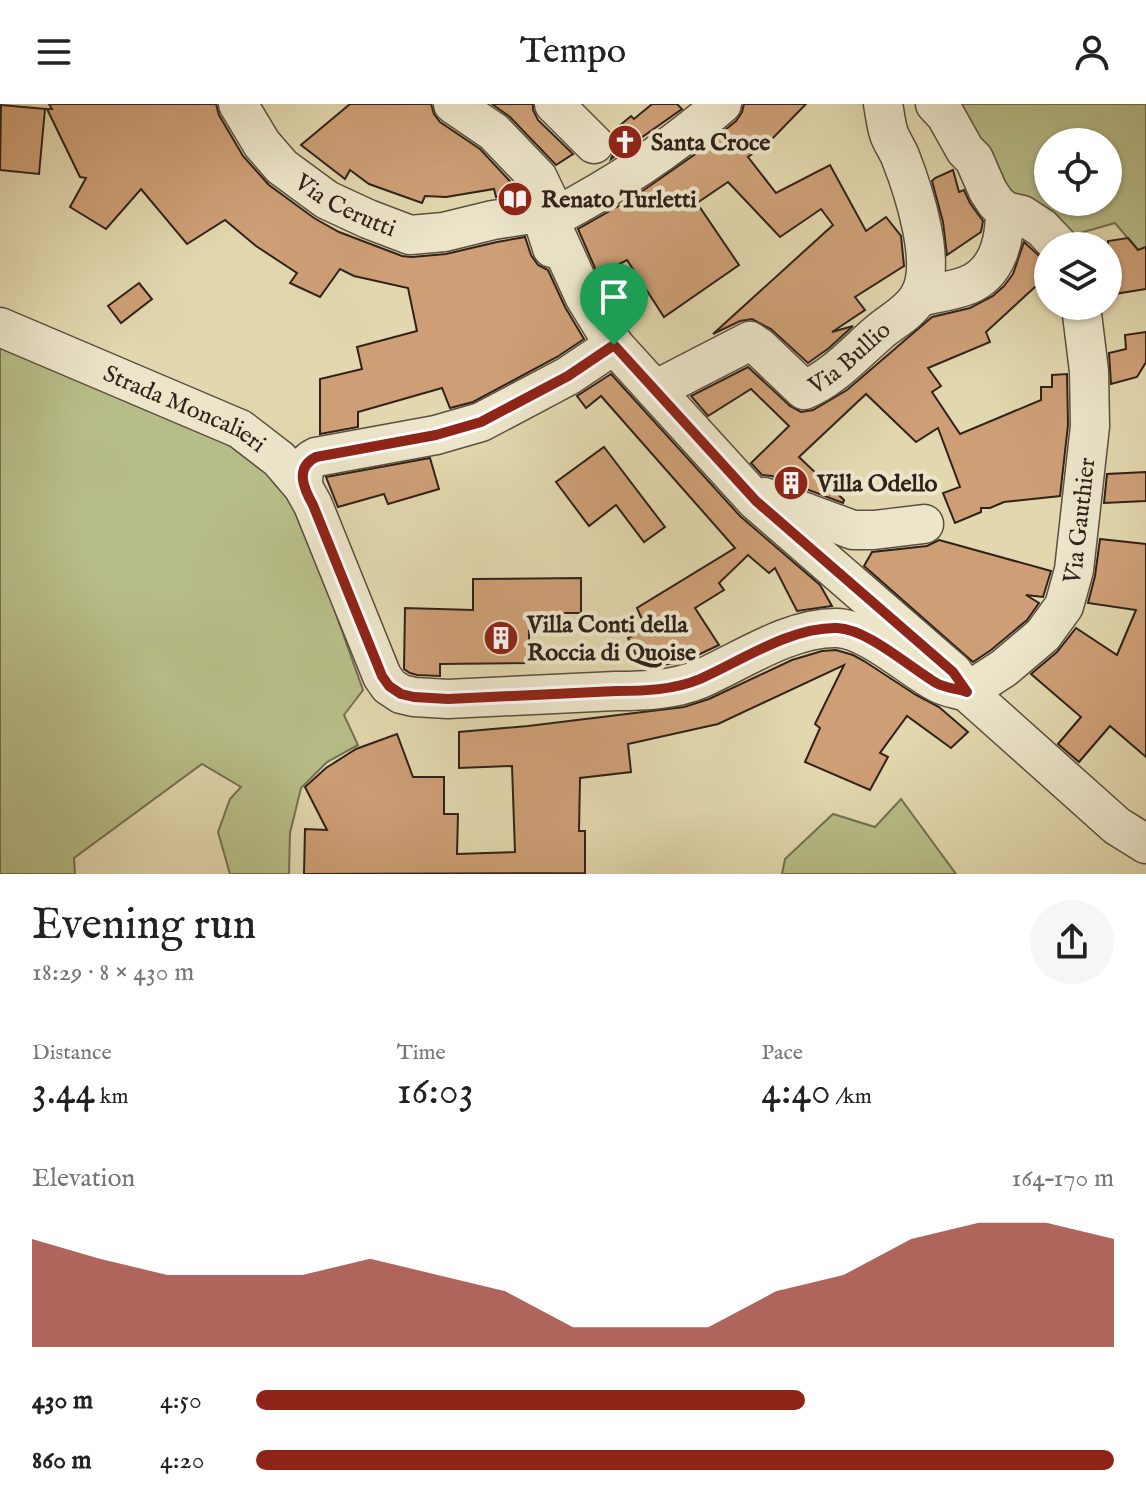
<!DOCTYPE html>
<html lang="en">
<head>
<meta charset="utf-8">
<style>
  :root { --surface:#fff; --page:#f6f6f6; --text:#222; --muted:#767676; --accent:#8f2418 }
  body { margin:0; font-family:"IM FELL English",serif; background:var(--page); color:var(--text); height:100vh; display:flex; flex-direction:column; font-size:30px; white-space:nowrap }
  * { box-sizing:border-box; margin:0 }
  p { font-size:26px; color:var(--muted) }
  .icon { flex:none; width:44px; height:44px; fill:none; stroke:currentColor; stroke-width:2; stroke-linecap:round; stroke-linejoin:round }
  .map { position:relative; height:770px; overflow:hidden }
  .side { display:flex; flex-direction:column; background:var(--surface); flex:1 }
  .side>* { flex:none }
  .tools { position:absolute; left:1034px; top:24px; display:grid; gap:16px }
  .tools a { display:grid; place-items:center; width:88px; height:88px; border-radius:50%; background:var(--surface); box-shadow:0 2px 6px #0004; font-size:40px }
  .pin { position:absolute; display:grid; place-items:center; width:68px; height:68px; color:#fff; margin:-82px -34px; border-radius:50% 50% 50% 0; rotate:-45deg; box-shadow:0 0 8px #0007 }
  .pin .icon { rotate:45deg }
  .round { display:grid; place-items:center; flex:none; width:84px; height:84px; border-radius:42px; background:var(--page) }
  .summary { display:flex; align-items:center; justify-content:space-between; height:136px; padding:0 32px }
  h1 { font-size:44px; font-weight:600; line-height:60px }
  .figures { display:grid; grid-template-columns:repeat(3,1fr); gap:12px; height:136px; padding:8px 32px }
  .figures div { display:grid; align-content:center }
  .figures b { font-size:40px; font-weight:600 }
  .figures small { font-size:22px; font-weight:400 }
  .figures p { font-size:22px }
  .chart { height:224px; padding:16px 32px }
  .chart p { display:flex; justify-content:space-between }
  .chart svg { width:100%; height:144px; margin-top:8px; fill:var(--accent); opacity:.7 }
  ul { padding:0 32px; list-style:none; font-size:26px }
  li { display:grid; grid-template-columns:128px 96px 1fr; align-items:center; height:60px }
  li i { height:20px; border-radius:10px; background:var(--accent) }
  header { display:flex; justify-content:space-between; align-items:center; height:104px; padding:0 32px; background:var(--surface); font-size:36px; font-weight:600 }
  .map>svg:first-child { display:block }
  .green { fill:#b7bd88; stroke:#747051; stroke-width:2; fill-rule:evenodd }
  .building { fill:#ce9f76; stroke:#30221a; stroke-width:2 }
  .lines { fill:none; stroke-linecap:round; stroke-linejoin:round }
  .minor-casing { stroke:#5c4f3f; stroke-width:41 }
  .minor { stroke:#ece5ca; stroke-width:38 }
  .route-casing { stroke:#fff; stroke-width:16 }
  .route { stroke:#8f2418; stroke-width:10 }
  .labels { text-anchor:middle; stroke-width:8; stroke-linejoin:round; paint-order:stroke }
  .poi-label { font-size:24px; font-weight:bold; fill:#30221a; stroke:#ece5ca; text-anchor:start }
  .street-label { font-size:24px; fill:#30221a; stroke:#ece5ca }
</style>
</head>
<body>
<header><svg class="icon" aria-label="menu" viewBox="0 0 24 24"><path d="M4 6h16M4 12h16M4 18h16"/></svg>Tempo<svg class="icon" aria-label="person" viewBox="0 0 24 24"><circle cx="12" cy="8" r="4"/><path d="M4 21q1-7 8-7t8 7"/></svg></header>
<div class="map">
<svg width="1146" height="770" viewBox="0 0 1146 770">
  <rect width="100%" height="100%" fill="#e2d7ae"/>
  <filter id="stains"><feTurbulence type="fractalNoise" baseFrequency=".0025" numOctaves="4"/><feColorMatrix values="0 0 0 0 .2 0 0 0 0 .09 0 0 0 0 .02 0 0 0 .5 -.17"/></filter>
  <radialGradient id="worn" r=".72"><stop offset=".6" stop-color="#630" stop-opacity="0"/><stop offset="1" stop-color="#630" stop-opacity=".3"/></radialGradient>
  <!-- green -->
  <g class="green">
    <path d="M945 0H1146V143L1138 146 1115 119 1070 132 1010 89ZM1048 38H1108V98H1048Z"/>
    <polygon points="0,239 240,344 271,370 297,401 363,586 344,611 358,641 327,658 301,684 290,729 289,770 230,770 218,728 230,695 241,683 202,660 74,754 75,770 0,770"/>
    <polygon points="901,695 956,770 782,770 785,755 833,710 875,723"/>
  </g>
  <!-- building -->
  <g class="building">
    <polygon points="49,0 216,0 219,11 243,52 269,81 314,114 339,128 402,152 412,153 446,150 497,138 525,133 531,151 538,161 548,166 565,203 584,235 557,253 473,298 450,304 442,284 358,308 358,323 320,330 320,275 362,265 357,243 417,227 408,184 354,172 340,165 320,193 290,179 297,169 256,142 225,116 187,140 141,85 106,125 70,103 86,74 80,73 47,5 52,5"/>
    <polygon points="350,0 431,0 434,10 440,18 480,45 521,89 496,93 494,85 446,93 425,92 422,99 369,80 350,66 345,75 301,41"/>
    <polygon points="492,0 533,0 533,6 538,16 573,50 556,61 510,13"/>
    <polygon points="652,0 677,0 682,5 611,55 615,45 615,35 612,28 631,12 634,15"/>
    <polygon points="744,0 806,0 770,37 748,53 776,89 830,61 866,127 886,113 901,132 904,162 855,193 865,206 832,228 853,222 829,244 808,259 771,225 752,215 740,217 713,230 833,121 821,105 780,133 728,78 697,99 739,161 664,213 627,156 598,171 578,125 631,95 694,51 736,17 742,8"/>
    <polygon points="1,1 45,5 39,70 0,66"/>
    <polygon points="953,66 959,88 964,86 970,99 983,117 981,128 947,151 943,118 932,77 935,74"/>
    <polygon points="1128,134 1138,146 1146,143 1146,185 1108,191 1108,137"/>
    <polygon points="1024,138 1048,160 1048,171 986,228 990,238 928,264 941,282 932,288 960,330 1041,296 1041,283 1052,283 1052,271 1067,270 1068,321 1060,392 1004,398 990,404 981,404 981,408 955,419 943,389 960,383 938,324 916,338 866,290 799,353 844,396 843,399 772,372 762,371 751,359 789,322 751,285 708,312 691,292 748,263 790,302 801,308 813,306 847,286 932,213 970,204 993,192 1004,182 1013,170"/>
    <polygon points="139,179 152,195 121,219 108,202"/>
    <polygon points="1146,228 1146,258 1137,273 1111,280 1109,249 1126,245 1125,231"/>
    <polygon points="611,270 740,412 820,481 832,502 797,507 775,464 769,469 748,451 719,479 724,486 695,504 719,541 683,558 642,564 628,534 646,525 637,504 735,444 601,292 586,304 577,292"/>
    <polygon points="604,343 665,423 644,438 616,401 589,422 556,378"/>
    <polygon points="430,354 439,385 388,400 384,390 338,403 326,373"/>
    <polygon points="1146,368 1146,397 1104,399 1107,370"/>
    <polygon points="1100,435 1146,440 1146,653 1110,622 1079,658 1058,640 1081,613 1031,570 1057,548 1076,524 1117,551 1136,506 1088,499 1095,472"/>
    <polygon points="939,436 1051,467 1043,493 1026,491 1039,499 1027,516 991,546 973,558 864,462 872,448 927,442"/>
    <polygon points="581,474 581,509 529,509 529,559 440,560 440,572 417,571 410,569 404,565 405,504 473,506 473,475"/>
    <polygon points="836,546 853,551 864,557 916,591 939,603 968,628 951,644 907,612 880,649 888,653 870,686 805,658 820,624 815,620 844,561 718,620 628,640 631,668 580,674 579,727 585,727 585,769 304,770 305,725 327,726 305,683 326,664 356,645 397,630 413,673 444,673 444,710 458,710 457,750 515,748 512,662 459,664 459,628 528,622 684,603 709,595 792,556 822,547"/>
  </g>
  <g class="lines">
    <defs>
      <g id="minor">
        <path id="s1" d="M238 0 262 40 282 63 327 96 368 115 410 131 444 128 493 116 532 110 539 111 543 116 552 144"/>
        <polyline points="453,0 494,28 538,74 548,95 554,126 584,192 614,241 756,397 953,568 967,588 1117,722 1146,740"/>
        <polyline points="554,0 594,40"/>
        <polyline points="935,0 946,12 965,46 974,55 988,87 996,99 1005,107 1022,111 1042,124 1059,142"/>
        <path d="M551 115C615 81 667 48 722 0"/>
        <path d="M919 193C935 189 953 187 968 181 998 169 1005 135 1005 107"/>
        <path id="s2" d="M0 223 240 325 279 355 303 383 313 401 382 572 389 582 401 590 414 593 448 595 616 587C644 587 674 586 700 575 741 557 790 523 837 524 868 525 910 564 938 579 947 584 958 585 967 588"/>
        <path id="s3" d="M655 286 750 237 759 243 804 286C832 275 855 249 877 230 890 218 908 210 918 194 939 162 913 85 900 52 897 45 892 38 889 30 886 21 885 10 883 0"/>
        <path d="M303 383C303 370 303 359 316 353L436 331 481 318 568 272 614 241"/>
        <polyline points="764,393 853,426 874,426 924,420"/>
        <path id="s4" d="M967 588 1004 564 1043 531 1064 502 1074 466 1090 322 1089 267 1081 202"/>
      </g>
    </defs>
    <!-- minor casing -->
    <use href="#minor" class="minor-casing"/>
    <!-- minor -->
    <use href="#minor" class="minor"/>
  </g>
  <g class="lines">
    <defs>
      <path id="route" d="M614 241 756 397 953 568 967 588C958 585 947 584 938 580 910 564 868 525 837 524 790 523 741 557 700 575 674 586 644 587 616 587L448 595 414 593 401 590 389 582 382 572 313 401C304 385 294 364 316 353L436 331 481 318 568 272Z"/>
    </defs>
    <!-- route casing -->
    <use href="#route" class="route-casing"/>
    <!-- route -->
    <use href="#route" class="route"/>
  </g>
  <!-- icons -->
  <defs>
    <symbol id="church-disc" viewBox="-11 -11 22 22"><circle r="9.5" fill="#8f2418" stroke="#ece5ca"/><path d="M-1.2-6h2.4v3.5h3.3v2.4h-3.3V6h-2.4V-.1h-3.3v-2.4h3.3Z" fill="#fff"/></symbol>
    <symbol id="library-disc" viewBox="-11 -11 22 22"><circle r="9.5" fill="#8f2418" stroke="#ece5ca"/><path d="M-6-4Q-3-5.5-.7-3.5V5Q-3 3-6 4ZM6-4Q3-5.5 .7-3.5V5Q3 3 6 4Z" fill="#fff"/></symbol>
    <symbol id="building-disc" viewBox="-11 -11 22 22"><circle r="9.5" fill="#8f2418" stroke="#ece5ca"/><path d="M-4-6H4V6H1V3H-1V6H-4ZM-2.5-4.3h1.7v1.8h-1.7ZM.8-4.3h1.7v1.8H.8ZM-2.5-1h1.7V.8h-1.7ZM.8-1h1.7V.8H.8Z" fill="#fff"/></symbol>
  </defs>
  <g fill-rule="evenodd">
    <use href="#church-disc" x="605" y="18" width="40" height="40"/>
    <use href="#library-disc" x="495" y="75" width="40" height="40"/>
    <use href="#building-disc" x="771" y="359" width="40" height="40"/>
    <use href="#building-disc" x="481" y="514" width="40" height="40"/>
  </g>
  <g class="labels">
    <!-- poi labels -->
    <g class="poi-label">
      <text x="651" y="46">Santa Croce</text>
      <text x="541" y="103">Renato Turletti</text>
      <text x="817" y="387">Villa Odello</text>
      <text x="527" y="528">Villa Conti della<tspan x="527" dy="28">Roccia di Quoise</tspan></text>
    </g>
    <!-- street labels -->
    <g class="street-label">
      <text dy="8" stroke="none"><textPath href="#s1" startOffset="152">Via Cerutti</textPath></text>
      <text dy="8" stroke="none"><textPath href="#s3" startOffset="236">Via Bullio</textPath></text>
      <text dy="8" stroke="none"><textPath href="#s2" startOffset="202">Strada Moncalieri</textPath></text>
      <text dy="8" stroke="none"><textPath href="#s4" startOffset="218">Via Gauthier</textPath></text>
    </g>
  </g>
  <rect width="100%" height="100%" filter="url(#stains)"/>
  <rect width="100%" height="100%" fill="url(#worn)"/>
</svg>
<div class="tools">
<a><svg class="icon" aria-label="locate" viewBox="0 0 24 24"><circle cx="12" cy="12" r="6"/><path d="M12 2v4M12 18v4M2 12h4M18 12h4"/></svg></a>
<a><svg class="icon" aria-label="layers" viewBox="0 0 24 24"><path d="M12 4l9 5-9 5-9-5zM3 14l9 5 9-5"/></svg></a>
</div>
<div class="pin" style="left:614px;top:241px;background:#1e9e55"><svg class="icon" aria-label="arrive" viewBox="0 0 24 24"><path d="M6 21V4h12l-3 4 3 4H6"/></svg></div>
</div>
<section class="side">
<div class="summary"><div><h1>Evening run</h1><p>18:29 · 8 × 430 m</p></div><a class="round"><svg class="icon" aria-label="share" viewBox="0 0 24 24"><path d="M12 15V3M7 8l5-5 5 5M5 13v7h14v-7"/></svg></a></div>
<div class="figures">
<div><p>Distance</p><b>3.44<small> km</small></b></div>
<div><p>Time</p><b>16:03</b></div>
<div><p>Pace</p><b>4:40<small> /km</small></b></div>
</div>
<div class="chart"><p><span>Elevation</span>164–170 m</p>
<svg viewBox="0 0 160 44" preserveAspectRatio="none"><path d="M0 44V11L10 17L20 22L30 22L40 22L50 17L60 22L70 27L80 38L90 38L100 38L110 27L120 22L130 11L140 6L150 6L160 11V44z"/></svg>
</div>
<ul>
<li><b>430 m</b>4:50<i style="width:64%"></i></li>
<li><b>860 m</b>4:20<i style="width:100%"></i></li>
</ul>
</section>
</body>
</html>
